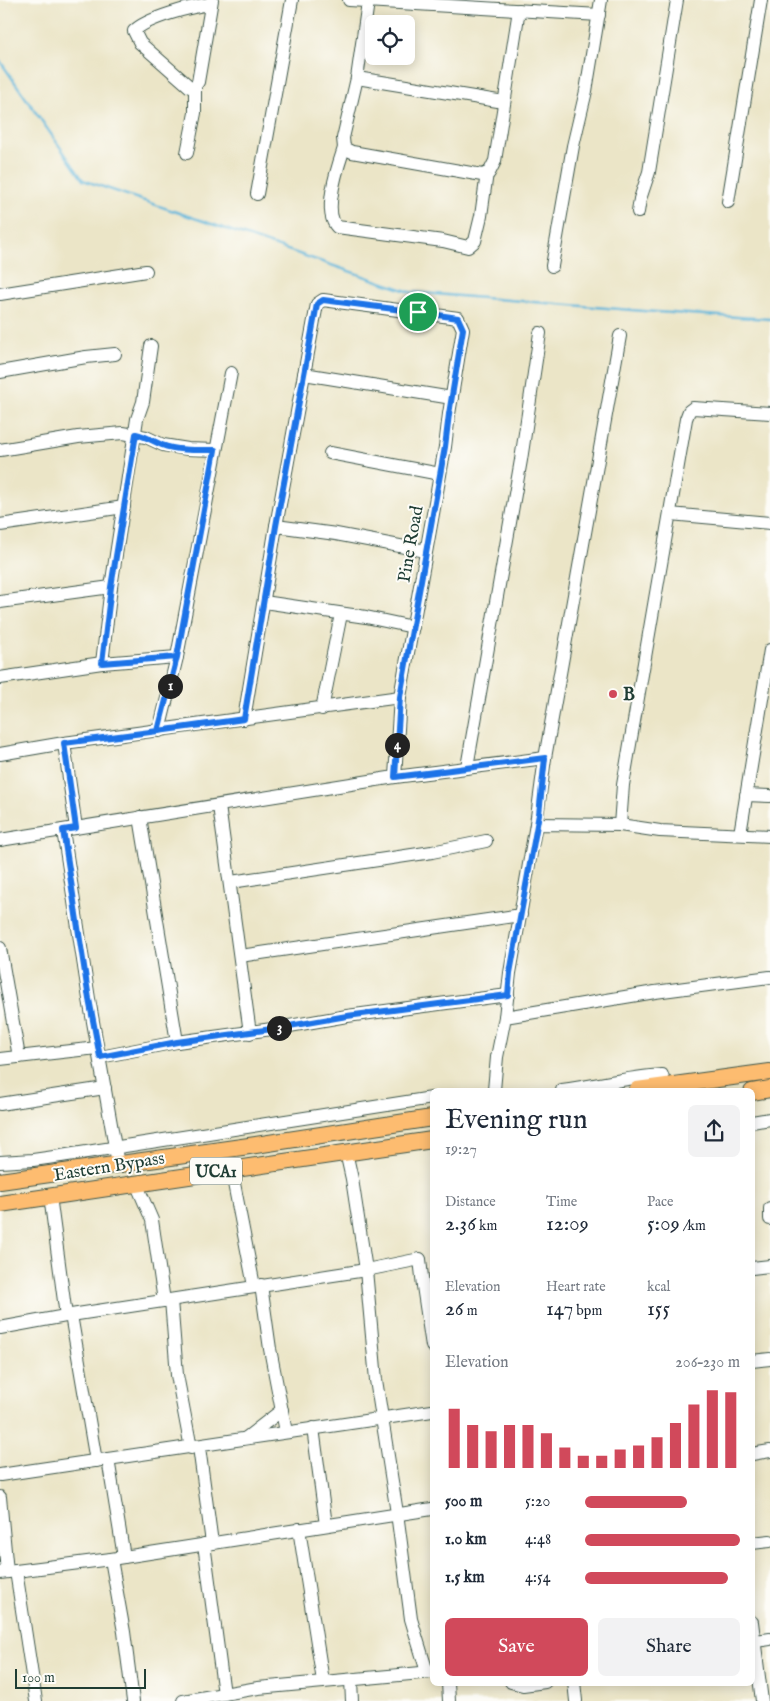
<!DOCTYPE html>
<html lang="en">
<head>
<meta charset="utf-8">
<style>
  :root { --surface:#fff; --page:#f2f2f3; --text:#1f2937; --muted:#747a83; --accent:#d1495b }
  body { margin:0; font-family:"IM FELL English",serif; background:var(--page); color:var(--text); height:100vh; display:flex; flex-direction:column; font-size:19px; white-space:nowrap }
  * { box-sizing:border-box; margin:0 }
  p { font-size:16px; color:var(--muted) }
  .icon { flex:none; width:28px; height:28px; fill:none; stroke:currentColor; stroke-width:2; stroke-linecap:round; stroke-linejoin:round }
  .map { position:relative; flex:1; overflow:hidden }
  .drawer { position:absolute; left:430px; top:1088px; width:325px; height:598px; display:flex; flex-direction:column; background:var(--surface); border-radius:8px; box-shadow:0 2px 12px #0003 }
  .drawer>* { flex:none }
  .tools { position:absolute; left:365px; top:15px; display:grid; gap:10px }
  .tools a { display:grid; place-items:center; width:50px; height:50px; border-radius:8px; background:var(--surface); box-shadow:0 2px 12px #0003; font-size:25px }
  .scale { position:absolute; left:15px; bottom:12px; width:131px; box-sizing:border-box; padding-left:5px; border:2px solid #1f3d34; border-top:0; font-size:14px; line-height:18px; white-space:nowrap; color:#1f3d34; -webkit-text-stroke:4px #fdfcf7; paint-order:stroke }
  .pin { position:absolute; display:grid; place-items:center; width:42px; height:42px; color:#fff; margin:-21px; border:2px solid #fff; border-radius:50%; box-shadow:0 1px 5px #0007 }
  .km { position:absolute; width:25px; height:25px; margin:-12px; border-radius:50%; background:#222; color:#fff; font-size:14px; line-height:25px; text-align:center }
  .round { display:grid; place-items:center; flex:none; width:52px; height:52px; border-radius:8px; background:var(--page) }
  .headline { display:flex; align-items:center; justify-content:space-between; height:85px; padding:0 15px }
  h1 { font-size:28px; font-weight:600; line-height:38px }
  .figures { display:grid; grid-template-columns:repeat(3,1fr); gap:8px; height:85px; padding:5px 15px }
  .figures div { display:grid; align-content:center }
  .figures b { font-size:21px; font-weight:600 }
  .figures small { font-size:14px; font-weight:400 }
  .figures p { font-size:14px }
  .chart { height:140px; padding:10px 15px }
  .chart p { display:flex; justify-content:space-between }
  .chart svg { width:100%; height:90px; margin-top:5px; stroke:var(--accent); stroke-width:6 }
  .primary-button { display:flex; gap:10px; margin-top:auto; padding:10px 15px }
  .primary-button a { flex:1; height:58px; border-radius:8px; background:var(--accent); color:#fff; font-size:20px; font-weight:600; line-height:58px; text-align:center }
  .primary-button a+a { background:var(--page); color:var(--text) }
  ul { padding:0 15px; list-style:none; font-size:16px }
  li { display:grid; grid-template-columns:80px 60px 1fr; align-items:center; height:38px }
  li i { height:12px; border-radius:6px; background:var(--accent) }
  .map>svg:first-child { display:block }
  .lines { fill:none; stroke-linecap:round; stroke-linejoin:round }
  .stream { stroke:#5cb4d9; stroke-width:2.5 }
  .minor-casing { stroke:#3e564a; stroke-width:14 }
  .major-casing { stroke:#3e564a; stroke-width:18 }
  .minor { stroke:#fff; stroke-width:12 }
  .major { stroke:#fdbc70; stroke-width:16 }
  .route-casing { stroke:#fff; stroke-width:10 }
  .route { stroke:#1a73e8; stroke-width:6 }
  .poi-dot { fill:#d1495b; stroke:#fdfcf7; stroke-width:2 }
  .labels { text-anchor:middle; stroke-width:4; stroke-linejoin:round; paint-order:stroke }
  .shield { fill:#fdfcf7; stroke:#62766e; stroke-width:1 }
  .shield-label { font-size:16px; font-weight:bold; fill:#1f3d34 }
  .street-label { font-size:18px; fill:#1f3d34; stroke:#fdfcf7 }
  .poi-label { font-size:18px; font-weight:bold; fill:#1f3d34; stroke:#fdfcf7; text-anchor:start }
</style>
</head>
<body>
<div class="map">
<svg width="770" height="1701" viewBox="0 0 770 1701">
  <rect width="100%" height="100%" fill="#fdfcf7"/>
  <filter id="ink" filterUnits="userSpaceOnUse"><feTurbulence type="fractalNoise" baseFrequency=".02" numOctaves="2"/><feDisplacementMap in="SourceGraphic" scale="10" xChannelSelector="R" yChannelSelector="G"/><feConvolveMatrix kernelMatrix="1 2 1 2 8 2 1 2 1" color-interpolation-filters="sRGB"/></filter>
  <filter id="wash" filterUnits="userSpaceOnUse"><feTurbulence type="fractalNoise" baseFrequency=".0096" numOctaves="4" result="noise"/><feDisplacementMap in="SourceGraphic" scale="20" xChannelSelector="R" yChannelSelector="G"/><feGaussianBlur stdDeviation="1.12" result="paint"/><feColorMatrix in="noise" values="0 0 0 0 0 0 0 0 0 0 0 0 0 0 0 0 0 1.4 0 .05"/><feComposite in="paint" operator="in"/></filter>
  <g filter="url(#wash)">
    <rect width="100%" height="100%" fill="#ebe5c7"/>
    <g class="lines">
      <!-- stream -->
      <polyline class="stream" points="0,61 83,180 410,292 656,312 770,319"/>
    </g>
  </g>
  <g filter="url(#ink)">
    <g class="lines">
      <defs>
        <g id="minor">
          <polyline points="349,0 599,15"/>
          <polyline points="368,2 357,78 343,138 344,148 352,152 482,175 489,173 495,161 519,10"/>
          <path d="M211 4C192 6 147 18 134 31L140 43 190 87 195 86 198 82 212 0"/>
          <polyline points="357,78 504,102"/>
          <path d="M344 148C338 166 322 212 337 227L443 241 468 247 475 241 481 216 487 173"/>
          <polyline points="187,153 195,113 195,86"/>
          <polyline points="257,194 292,0"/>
          <polyline points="728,202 761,0"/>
          <polyline points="638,212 640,199 649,172 677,0"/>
          <polyline points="552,266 573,146 586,91 601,0"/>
          <polyline points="0,294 146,271"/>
          <polyline points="0,372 86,357 115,354"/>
          <polyline points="304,374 452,398"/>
          <polyline points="0,450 78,437 123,433 146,437 163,445 188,449 215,450"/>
          <polyline points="330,453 440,474"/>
          <polyline points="670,514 770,523"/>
          <polyline points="0,525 124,507"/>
          <polyline points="276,526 336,534 426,551"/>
          <polyline points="0,602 111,587"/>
          <polyline points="264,602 366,617 413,627"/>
          <polyline points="102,663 111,587 137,419 143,402 151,346"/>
          <polyline points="0,678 102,663 177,657"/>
          <polyline points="322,709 341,614"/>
          <polyline points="244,719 276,526 317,304 323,300 458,318 463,329 449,414 445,447 400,697 395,777"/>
          <polyline points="159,731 177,657 231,373"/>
          <polyline points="64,743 76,828"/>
          <polyline points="0,754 64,743 400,697"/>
          <polyline points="467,767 521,460 540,333"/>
          <polyline points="746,795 770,796"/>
          <polyline points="219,806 250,1033"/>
          <polyline points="140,817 177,1042"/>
          <polyline points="536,824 545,758 620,336"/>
          <polyline points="620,825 623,785 686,419 689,411 693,408 770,413"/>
          <polyline points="63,830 89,999 118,1164"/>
          <polyline points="740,834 770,650"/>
          <polyline points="0,840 395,777 545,758"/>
          <polyline points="231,882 432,852 486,841"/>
          <polyline points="0,948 19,1057"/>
          <polyline points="240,956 521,915"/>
          <polyline points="505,1017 510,973 536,824 620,825 660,831 770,836"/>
          <polyline points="100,1057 177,1042 272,1029 347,1016 508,995"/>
          <polyline points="0,1059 97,1048"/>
          <polyline points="494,1090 497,1057 505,1017 655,992 770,977"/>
          <path d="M562 1090C595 1086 628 1077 662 1075L665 1086"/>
          <polyline points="0,1104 105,1088"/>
          <polyline points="752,1122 770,1119"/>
          <polyline points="346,1152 352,1179 366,1270 376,1380 397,1513 411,1619 427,1672"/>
          <polyline points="0,1162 33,1160 61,1156 432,1098"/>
          <polyline points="231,1168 254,1286"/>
          <polyline points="136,1183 152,1220 164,1301"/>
          <polyline points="50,1196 66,1316"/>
          <polyline points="770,1208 770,1219"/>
          <polyline points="752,1268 770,1266"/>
          <polyline points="261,1285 270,1349 286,1432"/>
          <polyline points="171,1300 177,1375 191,1448"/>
          <polyline points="71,1315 96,1461"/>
          <polyline points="0,1328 71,1315 366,1270 420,1259 423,1286 432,1346"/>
          <polyline points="752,1361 770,1359"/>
          <polyline points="313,1428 326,1525"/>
          <polyline points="246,1438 282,1410"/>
          <polyline points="199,1447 212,1543"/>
          <polyline points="752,1454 770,1451"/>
          <polyline points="108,1459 124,1557"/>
          <polyline points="0,1475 432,1411"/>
          <polyline points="0,1497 7,1572"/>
          <polyline points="299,1529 323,1681"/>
          <polyline points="752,1543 770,1541"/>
          <polyline points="204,1544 224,1694"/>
          <polyline points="111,1559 124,1632 133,1701"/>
          <polyline points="16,1571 36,1701"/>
          <polyline points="0,1573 111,1559 432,1509"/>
          <polyline points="752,1622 762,1701"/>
          <polyline points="756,1641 770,1639"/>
          <polyline points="351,1680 352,1701"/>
          <polyline points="448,1682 449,1701"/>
          <polyline points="511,1682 523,1685 545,1682"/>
          <polyline points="574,1682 576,1701"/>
          <polyline points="183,1701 258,1688 432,1672"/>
        </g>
        <g id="major">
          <polyline points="637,1090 770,1072"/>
          <polyline points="752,1092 770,1089"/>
          <polyline points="0,1181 249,1146 432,1118"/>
          <polyline points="0,1204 432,1140"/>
        </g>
      </defs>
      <!-- minor casing -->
      <use href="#minor" class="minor-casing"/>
      <!-- major casing -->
      <use href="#major" class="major-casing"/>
      <!-- minor -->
      <use href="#minor" class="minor"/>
      <!-- major -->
      <use href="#major" class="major"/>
    </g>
  </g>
  <g class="lines" filter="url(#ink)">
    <defs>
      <path id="route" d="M418 312 323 300 317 304 276 526 244 719 158 731 177 657 102 663 111 587 136 434C145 436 153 441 162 445 177 451 199 450 215 450L177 657 158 731 64 743 76 828 63 830 89 999 100 1057 177 1042 272 1029 347 1016 508 995 510 973 539 814 545 758 395 777 400 697 445 447 449 414 463 329 458 318 418 312"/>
    </defs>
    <!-- route casing -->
    <use href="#route" class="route-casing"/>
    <!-- route -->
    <use href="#route" class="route"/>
  </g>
  <!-- markers -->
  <circle class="poi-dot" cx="613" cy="694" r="5"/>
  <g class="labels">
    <!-- shield labels -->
    <rect class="shield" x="190" y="1157.5" width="52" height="27" rx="4"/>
    <g class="shield-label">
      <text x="216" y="1177">UCA1</text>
    </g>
    <!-- street labels -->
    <g class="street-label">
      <text transform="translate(410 544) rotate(-80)" y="6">Pine Road</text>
      <text transform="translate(109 1166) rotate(-9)" y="6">Eastern Bypass</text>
    </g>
    <!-- poi labels -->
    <g class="poi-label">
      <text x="623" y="700">B</text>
    </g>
  </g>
</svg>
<div class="tools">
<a><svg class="icon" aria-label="locate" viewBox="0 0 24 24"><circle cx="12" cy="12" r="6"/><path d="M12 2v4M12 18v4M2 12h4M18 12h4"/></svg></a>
</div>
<div class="scale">100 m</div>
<div class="pin" style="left:418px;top:312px;background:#1e9e55"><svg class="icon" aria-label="arrive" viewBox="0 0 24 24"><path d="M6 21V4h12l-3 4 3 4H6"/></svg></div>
<b class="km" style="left:170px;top:686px">1</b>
<b class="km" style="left:279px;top:1028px">3</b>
<b class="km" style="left:397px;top:745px">4</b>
<section class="drawer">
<div class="headline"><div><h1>Evening run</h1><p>19:27</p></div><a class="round"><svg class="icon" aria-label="share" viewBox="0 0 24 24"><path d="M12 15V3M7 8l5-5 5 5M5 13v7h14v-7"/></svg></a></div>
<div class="figures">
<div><p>Distance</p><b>2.36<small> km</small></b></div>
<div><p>Time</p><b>12:09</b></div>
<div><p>Pace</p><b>5:09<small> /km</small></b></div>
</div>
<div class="figures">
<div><p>Elevation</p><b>26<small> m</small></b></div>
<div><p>Heart rate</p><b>147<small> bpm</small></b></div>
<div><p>kcal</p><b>155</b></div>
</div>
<div class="chart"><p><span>Elevation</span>206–230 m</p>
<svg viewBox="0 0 160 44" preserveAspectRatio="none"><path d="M5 44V15M15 44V23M25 44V26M35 44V23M45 44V23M55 44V27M65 44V34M75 44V38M85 44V38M95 44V35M105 44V33M115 44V29M125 44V22M135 44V13M145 44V6M155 44V7"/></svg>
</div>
<ul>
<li><b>500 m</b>5:20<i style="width:66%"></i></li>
<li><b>1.0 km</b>4:48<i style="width:100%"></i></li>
<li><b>1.5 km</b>4:54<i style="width:92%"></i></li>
</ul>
<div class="primary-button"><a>Save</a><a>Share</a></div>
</section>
</div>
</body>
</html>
